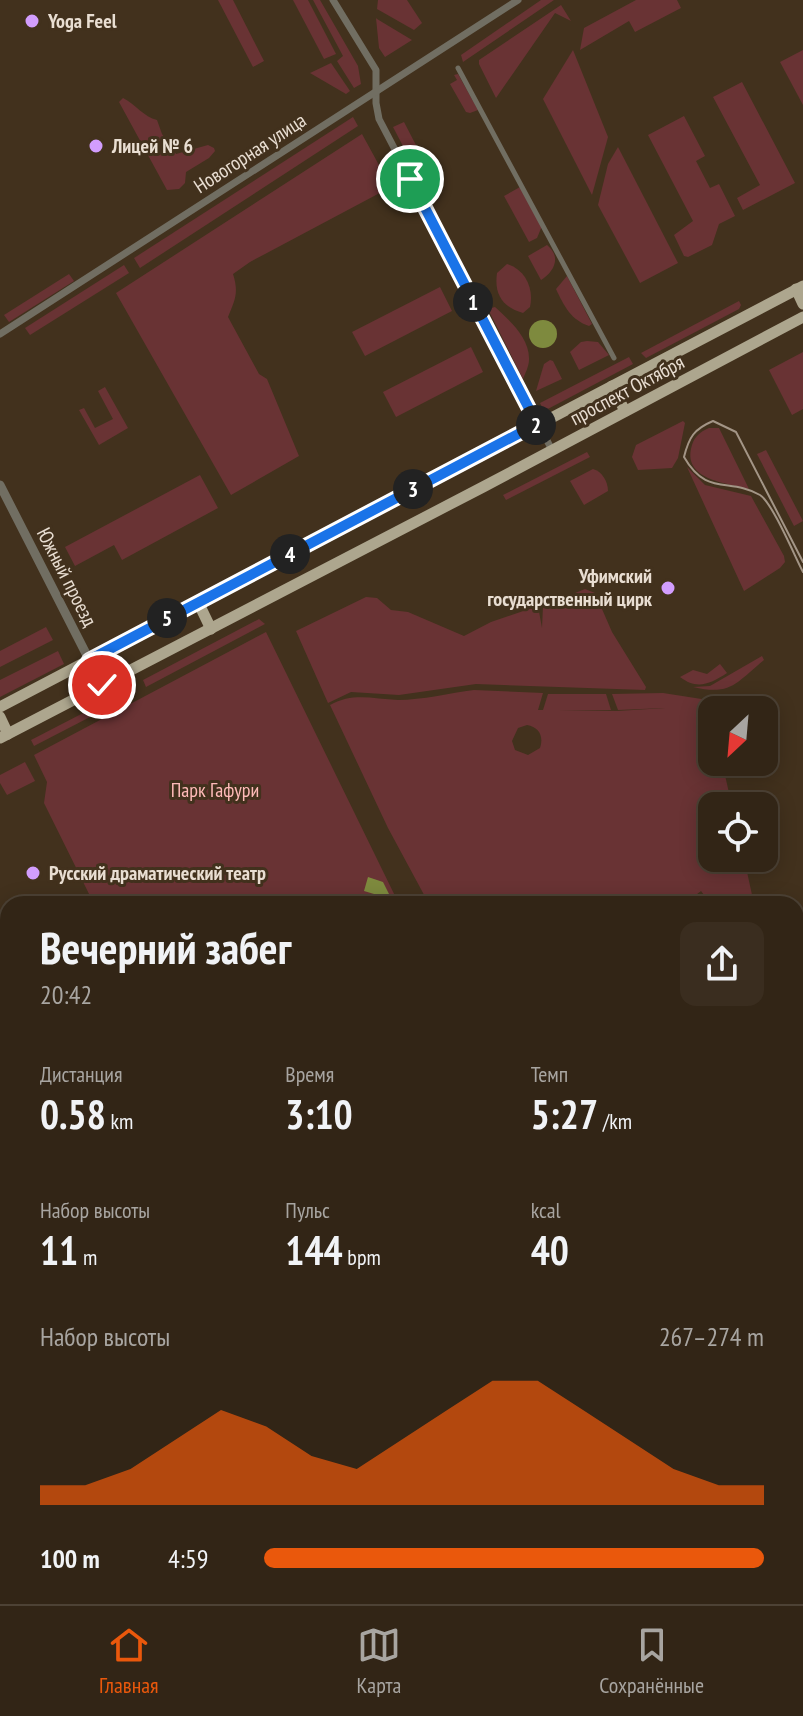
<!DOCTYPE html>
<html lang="ru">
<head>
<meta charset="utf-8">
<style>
  :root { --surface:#322516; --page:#3a2d1f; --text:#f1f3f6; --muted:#a8a5a1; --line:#4d4235; --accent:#ea580c }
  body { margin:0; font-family:"PT Sans Narrow",sans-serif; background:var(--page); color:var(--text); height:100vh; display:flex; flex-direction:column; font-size:30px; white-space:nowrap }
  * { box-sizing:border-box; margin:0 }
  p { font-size:26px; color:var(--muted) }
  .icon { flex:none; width:44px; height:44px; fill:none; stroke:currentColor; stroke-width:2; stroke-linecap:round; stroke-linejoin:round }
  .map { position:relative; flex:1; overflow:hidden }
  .sheet { position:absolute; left:0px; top:896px; width:804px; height:708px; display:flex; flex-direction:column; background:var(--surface); border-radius:24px 24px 0 0; box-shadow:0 4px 20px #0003,0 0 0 2px var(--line) }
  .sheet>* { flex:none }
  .needle { width:52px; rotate:206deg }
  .controls { position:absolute; left:698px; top:696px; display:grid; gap:16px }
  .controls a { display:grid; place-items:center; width:80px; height:80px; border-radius:16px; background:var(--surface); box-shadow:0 4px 20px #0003,0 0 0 2px var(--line); font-size:40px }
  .pin { position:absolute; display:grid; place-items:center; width:68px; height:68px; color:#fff; margin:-34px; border:4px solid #fff; border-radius:50%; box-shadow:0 2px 8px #0007 }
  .km { position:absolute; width:40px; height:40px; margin:-20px; border-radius:50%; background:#222; color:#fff; font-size:22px; line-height:40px; text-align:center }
  .round { display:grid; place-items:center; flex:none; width:84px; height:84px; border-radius:16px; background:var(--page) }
  .headline { display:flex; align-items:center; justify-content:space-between; height:136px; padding:0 40px }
  h1 { font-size:44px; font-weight:600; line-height:60px }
  .stats { display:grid; grid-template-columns:repeat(3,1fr); gap:12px; height:136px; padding:8px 40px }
  .stats div { display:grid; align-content:center }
  .stats b { font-size:40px; font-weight:600 }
  .stats small { font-size:22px; font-weight:400 }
  .stats p { font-size:22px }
  .chart { height:224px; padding:16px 40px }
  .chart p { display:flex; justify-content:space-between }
  .chart svg { width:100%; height:144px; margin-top:8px; fill:var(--accent); opacity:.7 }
  ul { padding:0 40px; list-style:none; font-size:26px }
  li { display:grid; grid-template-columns:128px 96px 1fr; align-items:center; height:60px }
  li i { height:20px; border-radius:10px; background:var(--accent) }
  .dock { display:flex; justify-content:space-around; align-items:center; height:112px; border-top:2px solid var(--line); background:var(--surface); font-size:22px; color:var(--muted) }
  .dock a { display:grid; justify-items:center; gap:4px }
  .dock .selected { color:var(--accent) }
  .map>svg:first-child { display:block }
  .green { fill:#693334; fill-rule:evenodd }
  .water { fill:#7e8a3e }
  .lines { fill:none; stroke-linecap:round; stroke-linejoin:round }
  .pedestrian { stroke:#716e62; stroke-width:5 }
  .minor { stroke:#716e62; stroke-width:7 }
  .tertiary { stroke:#716e62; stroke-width:9 }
  .primary { stroke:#ada68e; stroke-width:11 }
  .tram { stroke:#a39586; stroke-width:2 }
  .route-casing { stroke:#fff; stroke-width:16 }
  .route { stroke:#1a73e8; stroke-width:10 }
  .poi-dot { fill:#d29dfd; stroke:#42311d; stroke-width:3 }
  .labels { text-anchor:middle; stroke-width:6; stroke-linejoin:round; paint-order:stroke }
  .poi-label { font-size:20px; font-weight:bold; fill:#e9ded2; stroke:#42311d; text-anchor:start }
  .street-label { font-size:20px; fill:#e9ded2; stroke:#42311d }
  .park-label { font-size:20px; fill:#febab8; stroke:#42311d }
</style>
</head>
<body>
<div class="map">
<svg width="803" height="1604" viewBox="0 0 803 1604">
  <rect width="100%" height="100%" fill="#42311d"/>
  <!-- green -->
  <g class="green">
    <polygon points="218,0 233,0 264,61 253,67"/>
    <polygon points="293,0 308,0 336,54 324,59"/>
    <polygon points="313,0 320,0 358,66 361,84 354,88 337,61 343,56"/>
    <polygon points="378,0 407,0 422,23 414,30 377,9"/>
    <polygon points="541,0 554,0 463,62 461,55"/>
    <polygon points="636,0 677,0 681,8 635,32 629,21 580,50 584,28"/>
    <polygon points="561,5 571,21 555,13 496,98 479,64 479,60"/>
    <polygon points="376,18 377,19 412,40 385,57 379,48"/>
    <polygon points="573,50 608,137 592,195 543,99"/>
    <polygon points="803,50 803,105 780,62"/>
    <polygon points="331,63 350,91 346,94 310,73"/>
    <polygon points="458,74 478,110 470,113 466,112 450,84 457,80 454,75"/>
    <polygon points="742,82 795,183 743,210 737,198 760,185 713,97"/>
    <path d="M123 98C135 104 144 117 157 120L162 134 176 154 208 145 214 148 215 151 209 158 186 172 185 183 179 189 167 190 119 102Z"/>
    <polygon points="684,116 705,156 696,161 710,188 719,184 735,216 719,224 712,245 688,257 684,256 674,235 693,221 648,135"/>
    <polygon points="353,117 358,126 140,268 134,258"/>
    <polygon points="404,122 418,149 413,152 431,187 426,190 393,127"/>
    <path d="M362 134 391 187 250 262 233 274C239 293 235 300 228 317L259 374 267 379 299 456 231 495 116 293Z"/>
    <polygon points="618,147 678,263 640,283 598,205 608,164"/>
    <polygon points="520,187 542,226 537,238 529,242 504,196"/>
    <path d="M547 245C562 257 554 272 541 280L528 256Z"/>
    <path d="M507 264C526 270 534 289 530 307L523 313C502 307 494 294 497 273Z"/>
    <polygon points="124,265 129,273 30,335 25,328"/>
    <polygon points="69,274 74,281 9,322 4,315"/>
    <path d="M567 276 592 324 589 326C571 320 564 306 556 289Z"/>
    <polygon points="440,287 452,311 365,356 352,332"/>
    <polygon points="739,301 741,305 739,309 646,358 641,353"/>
    <path d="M495 307C509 320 530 338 529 360 529 366 525 374 523 379L488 309Z"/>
    <polygon points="587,341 598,342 609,355 579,370 570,352 581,342"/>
    <polygon points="471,347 483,372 396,417 383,392"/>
    <polygon points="803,352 803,409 792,415 769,370"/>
    <polygon points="629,357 633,364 544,411 540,403"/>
    <polygon points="550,360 553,361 562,379 536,391 544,364"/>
    <polygon points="105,387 128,428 99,445 79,410 84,408 95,428 113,419 98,391"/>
    <polygon points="683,421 685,423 678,458 672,468 638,470 632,457 636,445"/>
    <path d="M709 428H719L749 489C727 483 681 480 692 445 695 436 700 432 709 428Z"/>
    <polygon points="766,450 803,521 794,526 757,454"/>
    <polygon points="587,452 590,457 506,500 503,495"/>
    <polygon points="687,467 705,485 751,496 784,556 785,562 780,568 744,591"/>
    <path d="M593 469C602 471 608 482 608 491L584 505 570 481Z"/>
    <polygon points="200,475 218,508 122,560 114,545 75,566 65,547"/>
    <polygon points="585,589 595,593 612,632 646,687 645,690 476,684 399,695 351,692 328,703 296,631 366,597 377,598 391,610 408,612 464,636 491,622 538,606 542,628 543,606"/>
    <polygon points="259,619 265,624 146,687 143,680"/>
    <polygon points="46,627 53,640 0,667 0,651"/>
    <polygon points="266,632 399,904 94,904 44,803 47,782 34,755"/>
    <polygon points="58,651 64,664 0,697 0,680"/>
    <path d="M762 656 764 660C736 683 731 696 693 687L710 686Z"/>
    <path d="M720 664 727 673C710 684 697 690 680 677L693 670 707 674Z"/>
    <path d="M474 690 543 693 538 710H543L548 694H606L611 710H558L617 711 665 708 618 710 612 694 663 693 708 700 712 716V762H722L732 806H712V858H744L754 904H711L701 891 684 904H429L388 828 330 705C353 692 373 699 398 700 422 700 450 693 474 690ZM527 725C539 727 544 736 540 748L528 755 515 750 512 741 518 728Z"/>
    <polygon points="89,710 92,716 34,746 31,740"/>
    <polygon points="25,762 35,781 7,795 0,783 0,775"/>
    <polygon points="8,1044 8,1596 56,1596 59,1604 0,1604 0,1048"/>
    <polygon points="796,1576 803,1579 803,1604 581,1604 562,1596 796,1596"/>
    <polygon points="59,1596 520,1596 541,1604 61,1604"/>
  </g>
  <!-- water -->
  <g class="water">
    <circle cx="543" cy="334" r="14"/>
    <polygon points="368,877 383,882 394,904 376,904 374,894 364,891"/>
  </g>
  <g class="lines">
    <!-- pedestrian -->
    <polyline class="pedestrian" points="458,68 614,358"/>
    <!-- minor -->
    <g class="minor">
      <polyline points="333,0 376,70 376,103 379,119 552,450"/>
      <polyline points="0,334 518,0"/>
      <polyline points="796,1096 803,1093"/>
      <polyline points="0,1509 8,1504"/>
    </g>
    <!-- tertiary -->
    <polyline class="tertiary" points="0,485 102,685"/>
    <!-- primary -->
    <g class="primary">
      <polyline points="796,289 803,304"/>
      <polyline points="612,386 625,411"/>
      <polyline points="198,602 211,629"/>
      <polyline points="0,707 803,286"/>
      <polyline points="0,717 8,734"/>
      <polyline points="0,738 483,487 803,317"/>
    </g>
    <!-- tram -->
    <path class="tram" d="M803 562 736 432 713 421C694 429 689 437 684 457 707 497 729 477 760 495 772 502 795 557 803 572"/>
  </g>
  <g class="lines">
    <defs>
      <polyline id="route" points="102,685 89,660 537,424 410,179"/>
    </defs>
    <!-- route casing -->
    <use href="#route" class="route-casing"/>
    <!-- route -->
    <use href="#route" class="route"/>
  </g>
  <!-- markers -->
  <g class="poi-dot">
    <circle cx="32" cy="21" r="8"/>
    <circle cx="96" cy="146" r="8"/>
    <circle cx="668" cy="588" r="8"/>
    <circle cx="33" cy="873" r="8"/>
  </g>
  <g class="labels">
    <!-- poi labels -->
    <g class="poi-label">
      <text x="48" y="28">Yoga Feel</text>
      <text x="112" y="153">Лицей № 6</text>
      <text x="652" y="583" text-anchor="end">Уфимский<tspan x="652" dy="23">государственный цирк</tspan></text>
      <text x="49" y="880">Русский драматический театр</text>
    </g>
    <!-- street labels -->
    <g class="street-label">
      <text transform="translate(250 153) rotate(-33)" y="7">Новогорная улица</text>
      <text transform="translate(627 390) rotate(-28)" y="7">проспект Октября</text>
      <text transform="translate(67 577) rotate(63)" y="7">Южный проезд</text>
    </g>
    <!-- park labels -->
    <g class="park-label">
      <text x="215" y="797">Парк Гафури</text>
    </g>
  </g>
</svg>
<div class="controls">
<a><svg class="needle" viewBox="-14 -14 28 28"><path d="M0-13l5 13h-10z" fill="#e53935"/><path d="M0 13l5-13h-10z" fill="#a8a5a1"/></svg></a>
<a><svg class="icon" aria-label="locate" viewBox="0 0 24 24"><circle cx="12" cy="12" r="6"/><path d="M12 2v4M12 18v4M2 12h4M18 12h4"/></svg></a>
</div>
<div class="pin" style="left:410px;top:179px;background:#1e9e55"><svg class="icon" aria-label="arrive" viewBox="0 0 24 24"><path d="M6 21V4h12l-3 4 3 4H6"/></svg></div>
<div class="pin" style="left:102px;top:685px;background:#d93025"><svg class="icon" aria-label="check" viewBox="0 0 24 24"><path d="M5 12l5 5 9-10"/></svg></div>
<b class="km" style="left:473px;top:302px">1</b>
<b class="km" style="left:536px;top:425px">2</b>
<b class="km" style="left:413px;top:489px">3</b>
<b class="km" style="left:290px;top:554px">4</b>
<b class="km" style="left:167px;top:618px">5</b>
<section class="sheet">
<div class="headline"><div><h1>Вечерний забег</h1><p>20:42</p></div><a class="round"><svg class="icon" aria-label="share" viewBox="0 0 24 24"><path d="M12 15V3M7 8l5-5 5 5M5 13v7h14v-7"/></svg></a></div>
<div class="stats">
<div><p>Дистанция</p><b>0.58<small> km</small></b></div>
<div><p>Время</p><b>3:10</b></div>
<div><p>Темп</p><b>5:27<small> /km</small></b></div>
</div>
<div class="stats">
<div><p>Набор высоты</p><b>11<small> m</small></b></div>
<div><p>Пульс</p><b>144<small> bpm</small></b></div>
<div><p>kcal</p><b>40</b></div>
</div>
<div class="chart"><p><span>Набор высоты</span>267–274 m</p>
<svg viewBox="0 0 160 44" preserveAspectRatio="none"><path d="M0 44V38L10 38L20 33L30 24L40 15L50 20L60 29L70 33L80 24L90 15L100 6L110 6L120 15L130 24L140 33L150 38L160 38V44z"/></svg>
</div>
<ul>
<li><b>100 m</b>4:59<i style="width:100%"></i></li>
</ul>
</section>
</div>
<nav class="dock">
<a class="selected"><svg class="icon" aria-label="home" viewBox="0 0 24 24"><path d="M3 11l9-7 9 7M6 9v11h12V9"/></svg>Главная</a>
<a><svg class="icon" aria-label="map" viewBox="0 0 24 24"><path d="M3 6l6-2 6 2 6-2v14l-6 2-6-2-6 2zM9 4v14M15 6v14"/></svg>Карта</a>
<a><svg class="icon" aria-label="saved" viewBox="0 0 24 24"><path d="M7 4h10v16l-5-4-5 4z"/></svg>Сохранённые</a>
</nav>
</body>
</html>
